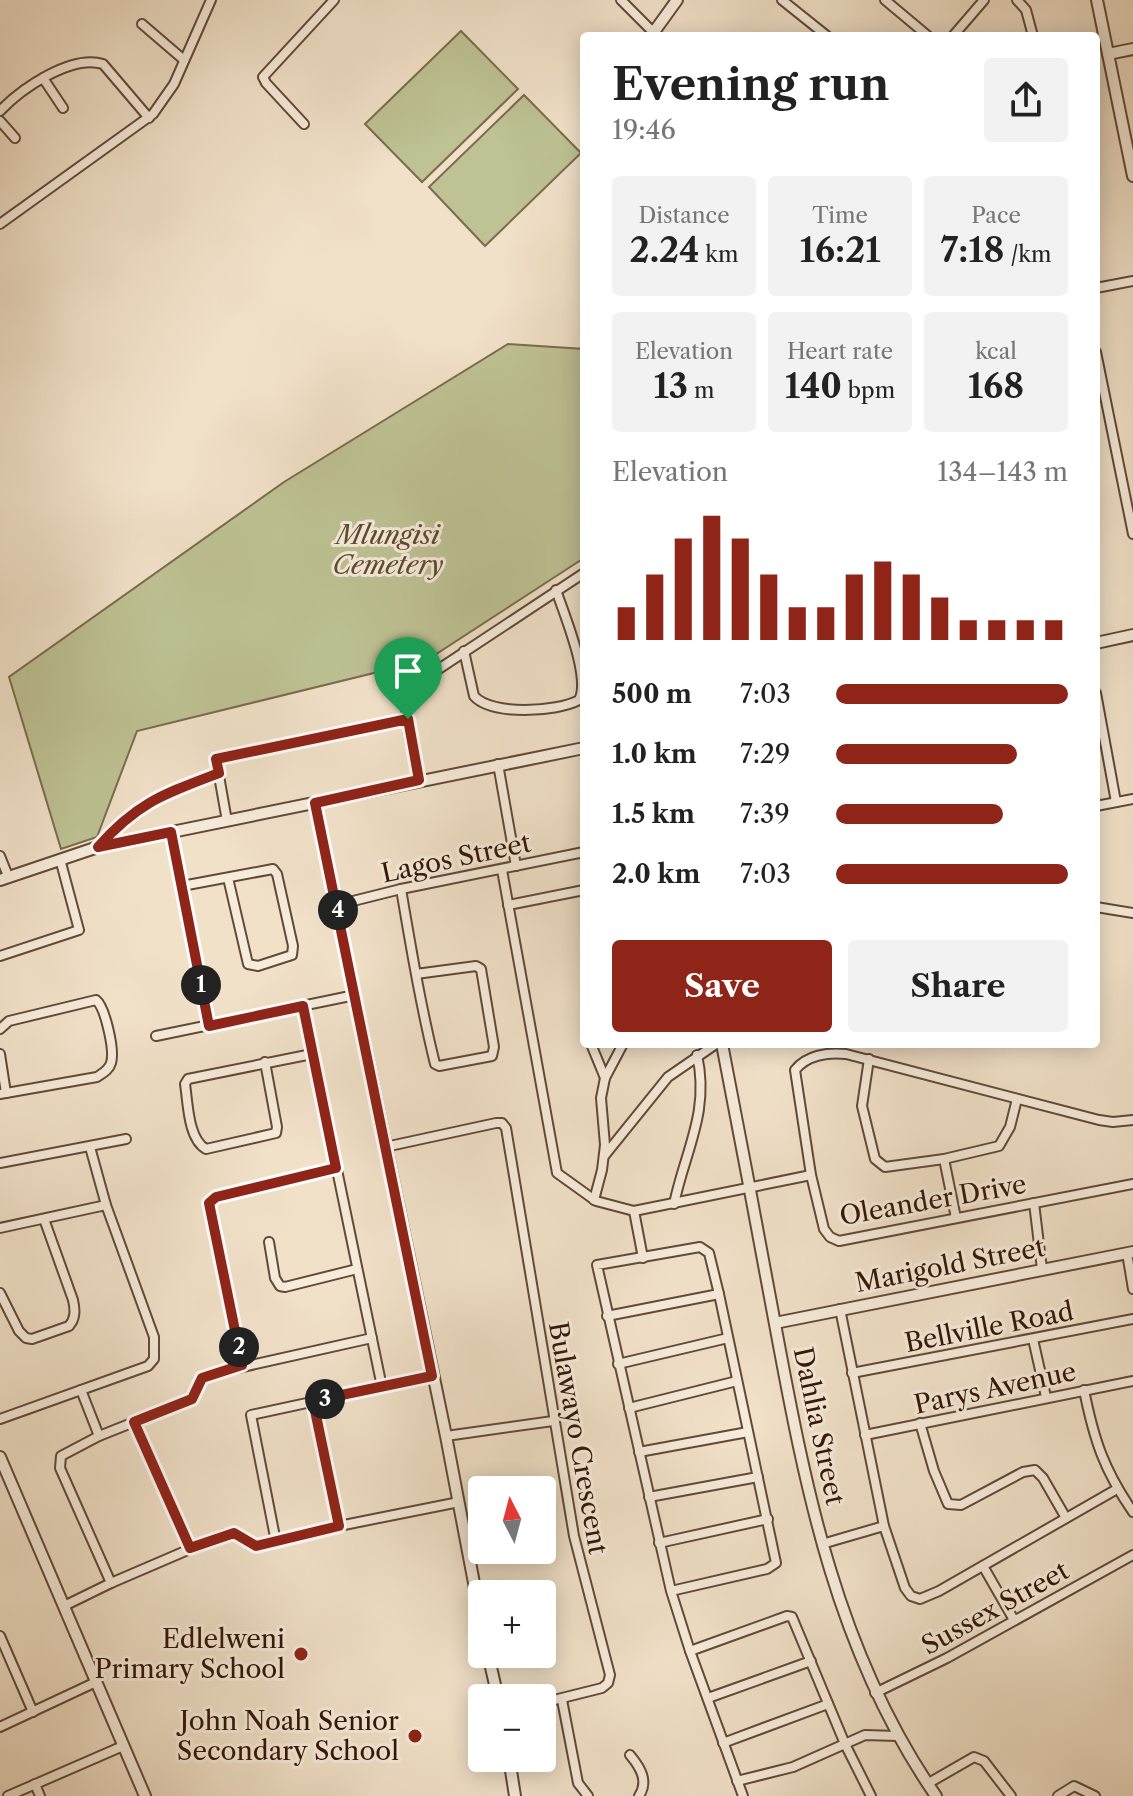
<!DOCTYPE html>
<html lang="en">
<head>
<meta charset="utf-8">
<style>
  :root { --surface:#fff; --page:#f2f2f2; --text:#222; --muted:#767676; --accent:#8f2418 }
  body { margin:0; font-family:"Libre Caslon Text",serif; background:var(--page); color:var(--text); height:100vh; display:flex; flex-direction:column; font-size:30px; white-space:nowrap }
  * { box-sizing:border-box; margin:0 }
  p { font-size:26px; color:var(--muted) }
  .icon { flex:none; width:44px; height:44px; fill:none; stroke:currentColor; stroke-width:2; stroke-linecap:round; stroke-linejoin:round }
  .map { position:relative; flex:1; overflow:hidden }
  .panel { position:absolute; left:580px; top:32px; width:520px; height:1016px; display:flex; flex-direction:column; background:var(--surface); border-radius:8px; box-shadow:0 4px 20px #0003 }
  .panel>* { flex:none }
  .needle { width:52px; rotate:354deg }
  .buttons { position:absolute; left:468px; top:1476px; display:grid; gap:16px }
  .buttons a { display:grid; place-items:center; width:88px; height:88px; border-radius:8px; background:var(--surface); box-shadow:0 4px 20px #0003; font-size:40px }
  .pin { position:absolute; display:grid; place-items:center; width:68px; height:68px; color:#fff; margin:-82px -34px; border-radius:50% 50% 50% 0; rotate:-45deg; box-shadow:0 0 8px #0007 }
  .pin .icon { rotate:45deg }
  .km { position:absolute; width:40px; height:40px; margin:-20px; border-radius:50%; background:#222; color:#fff; font-size:22px; line-height:40px; text-align:center }
  .round { display:grid; place-items:center; flex:none; width:84px; height:84px; border-radius:8px; background:var(--page) }
  .head { display:flex; align-items:center; justify-content:space-between; height:136px; padding:0 32px }
  h1 { font-size:44px; font-weight:700; line-height:60px }
  .metrics { display:grid; grid-template-columns:repeat(3,1fr); gap:12px; height:136px; padding:8px 32px }
  .metrics div { display:grid; align-content:center; border-radius:8px; background:var(--page); text-align:center }
  .metrics b { font-size:34px; font-weight:700 }
  .metrics small { font-size:22px; font-weight:400 }
  .metrics p { font-size:22px }
  .chart { height:224px; padding:16px 32px }
  .chart p { display:flex; justify-content:space-between }
  .chart svg { width:100%; height:144px; margin-top:8px; stroke:var(--accent); stroke-width:6 }
  .button { display:flex; gap:16px; margin-top:auto; padding:16px 32px }
  .button a { flex:1; height:92px; border-radius:8px; background:var(--accent); color:#fff; font-size:32px; font-weight:700; line-height:92px; text-align:center }
  .button a+a { background:var(--page); color:var(--text) }
  ul { padding:0 32px; list-style:none; font-size:26px }
  li { display:grid; grid-template-columns:128px 96px 1fr; align-items:center; height:60px }
  li i { height:20px; border-radius:10px; background:var(--accent) }
  .map>svg:first-child { display:block }
  .green { fill:#bec294; stroke:#7a6c4c; stroke-width:2 }
  .lines { fill:none; stroke-linecap:round; stroke-linejoin:round }
  .minor-casing { stroke:#644836; stroke-width:12 }
  .tertiary-casing { stroke:#644836; stroke-width:14 }
  .minor { stroke:#f6ecdc; stroke-width:8 }
  .tertiary { stroke:#f6ecdc; stroke-width:10 }
  .route-casing { stroke:#fff; stroke-width:16 }
  .route { stroke:#8f2418; stroke-width:10 }
  .poi-dot { fill:#8f2418; stroke:#f6ecdc; stroke-width:3 }
  .labels { text-anchor:middle; stroke-width:6; stroke-linejoin:round; paint-order:stroke }
  .park-label { font-size:26px; font-style:italic; fill:#5e4930; stroke:#f6ecdc }
  .street-label { font-size:26px; fill:#351505; stroke:#f6ecdc }
  .poi-label { font-size:26px; fill:#351505; stroke:#f6ecdc; text-anchor:end }
</style>
</head>
<body>
<div class="map">
<svg width="1133" height="1796" viewBox="0 0 1133 1796">
  <rect width="100%" height="100%" fill="#f1e1c9"/>
  <filter id="stains"><feTurbulence type="fractalNoise" baseFrequency=".0025" numOctaves="4"/><feColorMatrix values="0 0 0 0 .2 0 0 0 0 .09 0 0 0 0 .02 0 0 0 .5 -.17"/></filter>
  <radialGradient id="worn" r=".72"><stop offset=".6" stop-color="#630" stop-opacity="0"/><stop offset="1" stop-color="#630" stop-opacity=".3"/></radialGradient>
  <!-- green -->
  <g class="green">
    <polygon points="461,31 518,89 422,182 365,124"/>
    <polygon points="524,95 581,153 485,246 429,187"/>
    <polygon points="508,344 584,349 584,558 427,660 137,731 97,837 61,849 9,677 284,482"/>
  </g>
  <g class="lines">
    <defs>
      <g id="minor">
        <polyline points="621,0 653,32"/>
        <polyline points="782,0 827,36"/>
        <polyline points="885,0 928,36"/>
        <polyline points="1017,0 1026,10 1033,36"/>
        <polyline points="142,24 184,60"/>
        <polyline points="953,36 984,0"/>
        <polyline points="43,78 63,108"/>
        <path d="M0 111C21 89 71 54 103 64L149 118"/>
        <polyline points="0,121 15,138"/>
        <polyline points="304,124 266,83 263,77 334,0"/>
        <polyline points="0,224 153,114 174,84 211,0"/>
        <polyline points="1096,288 1133,281"/>
        <polyline points="1096,352 1133,534"/>
        <path d="M464 651 474 696C492 716 557 712 579 700 591 678 564 614 556 590"/>
        <polyline points="1096,693 1116,802"/>
        <polyline points="498,764 516,866"/>
        <path d="M419 780C414 755 399 711 410 688L584 573"/>
        <polyline points="1096,806 1133,799"/>
        <polyline points="227,821 216,759 408,719"/>
        <polyline points="171,832 209,1026"/>
        <path d="M99 846C138 802 165 794 219 773"/>
        <polyline points="0,856 8,876"/>
        <polyline points="502,870 557,1173 596,1201 634,1211 811,1175"/>
        <polyline points="182,886 273,869 277,874 293,946 292,955 258,966 248,964 228,878"/>
        <path d="M401 889C411 948 421 1007 435 1064L439 1066 492 1056 494 1047 481 969 476 966 416 974"/>
        <polyline points="337,905 401,889 584,852"/>
        <polyline points="508,905 584,890"/>
        <polyline points="1096,907 1133,913"/>
        <polyline points="0,956 79,930 60,859"/>
        <polyline points="303,1006 382,1387"/>
        <path d="M0 1029 9 1021 96 1000C105 1007 115 1050 111 1063 109 1070 103 1073 97 1077L0 1094"/>
        <polyline points="156,1036 355,995"/>
        <polyline points="591,1044 605,1078"/>
        <polyline points="0,1054 6,1093"/>
        <polyline points="869,1059 862,1106 875,1159 885,1167 944,1159 999,1146 1010,1127 1017,1099"/>
        <path d="M265 1062 277 1127 276 1133 206 1149C188 1139 188 1103 185 1084L188 1079 312 1054"/>
        <path d="M1133 1120 1113 1122 1099 1120 846 1054C828 1052 807 1055 795 1070L811 1175 824 1229 830 1237 839 1241 1133 1184"/>
        <polyline points="385,1147 496,1123 502,1123 506,1128 574,1536 610,1675 608,1683 602,1688 542,1703"/>
        <polyline points="605,1155 668,1077 716,1044"/>
        <polyline points="944,1159 956,1218"/>
        <polyline points="0,1163 126,1139"/>
        <polyline points="594,1200 602,1170 605,1145 601,1098 605,1078 623,1044"/>
        <polyline points="1034,1203 1042,1269"/>
        <path d="M674 1204C685 1151 710 1112 697 1055"/>
        <polyline points="634,1211 643,1258"/>
        <polyline points="0,1228 106,1205"/>
        <polyline points="269,1242 275,1278 280,1286 285,1287 357,1269"/>
        <polyline points="1127,1253 1133,1289"/>
        <path d="M0 1293 19 1331 26 1338 32 1339 69 1326C76 1318 75 1309 73 1300L44 1219"/>
        <polyline points="840,1309 884,1526 905,1588 911,1596 920,1599 939,1591 1117,1489"/>
        <polyline points="607,1316 719,1294"/>
        <polyline points="1033,1339 1046,1397"/>
        <polyline points="618,1364 728,1338"/>
        <polyline points="242,1365 209,1203 216,1197 336,1168"/>
        <polyline points="852,1373 1133,1319"/>
        <polyline points="81,1390 99,1436"/>
        <path d="M1084 1390C1094 1440 1104 1470 1133 1512"/>
        <polyline points="313,1401 339,1526"/>
        <polyline points="629,1408 737,1381"/>
        <polyline points="0,1419 148,1366 154,1359 154,1337 106,1205 90,1147"/>
        <polyline points="134,1422 190,1548"/>
        <polyline points="920,1423 934,1471 948,1504 961,1505 1023,1472 1035,1470 1043,1478 1066,1518"/>
        <polyline points="865,1435 1133,1381"/>
        <polyline points="446,1436 553,1421"/>
        <polyline points="639,1452 748,1432"/>
        <polyline points="649,1497 758,1477"/>
        <polyline points="276,1542 251,1415 432,1376"/>
        <polyline points="659,1543 768,1519"/>
        <polyline points="822,1544 884,1526"/>
        <polyline points="983,1566 1014,1620"/>
        <polyline points="111,1583 60,1468 61,1456 99,1436 192,1399 200,1381 207,1375 372,1338"/>
        <polyline points="671,1591 767,1569 776,1563 719,1294 709,1253 700,1247 597,1265 671,1591 690,1651 743,1796"/>
        <polyline points="64,1606 111,1583 225,1534 237,1534 251,1545 266,1545 339,1526 459,1502"/>
        <polyline points="0,1636 33,1712"/>
        <polyline points="690,1651 787,1616 792,1617 845,1744 871,1796"/>
        <polyline points="875,1693 947,1658 1133,1555"/>
        <polyline points="708,1698 811,1661"/>
        <polyline points="562,1700 578,1783 588,1796"/>
        <polyline points="0,1727 96,1682"/>
        <polyline points="723,1743 828,1704"/>
        <path d="M630 1755C640 1767 649 1781 639 1796"/>
        <polyline points="737,1781 793,1767 865,1735 897,1736"/>
        <polyline points="35,1784 40,1796"/>
        <polyline points="927,1784 974,1757 984,1761 1011,1796"/>
        <polyline points="8,1796 123,1746"/>
        <polyline points="1058,1796 1074,1786 1095,1796"/>
      </g>
      <g id="tertiary">
        <polyline points="1097,0 1133,176"/>
        <polyline points="651,36 677,0"/>
        <polyline points="1108,54 1133,49"/>
        <polyline points="1096,643 1133,635"/>
        <polyline points="315,803 446,1436 482,1625"/>
        <polyline points="0,880 98,847 584,748"/>
        <path d="M722 1044C740 1137 758 1231 775 1324 806 1491 837 1653 936 1796"/>
        <polyline points="775,1323 1133,1252"/>
        <polyline points="0,1457 145,1796"/>
        <polyline points="488,1654 498,1698"/>
        <polyline points="509,1758 515,1796"/>
      </g>
    </defs>
    <!-- minor casing -->
    <use href="#minor" class="minor-casing"/>
    <!-- tertiary casing -->
    <use href="#tertiary" class="tertiary-casing"/>
    <!-- minor -->
    <use href="#minor" class="minor"/>
    <!-- tertiary -->
    <use href="#tertiary" class="tertiary"/>
  </g>
  <g class="lines">
    <defs>
      <path id="route" d="M408 719 419 780 315 803 432 1376 313 1401 339 1526 256 1546 234 1533 190 1548 134 1422 192 1399 202 1378 242 1365 209 1203 216 1197 336 1168 303 1006 209 1026 171 832 98 847C138 802 164 794 219 773L216 759Z"/>
    </defs>
    <!-- route casing -->
    <use href="#route" class="route-casing"/>
    <!-- route -->
    <use href="#route" class="route"/>
  </g>
  <!-- markers -->
  <g class="poi-dot">
    <circle cx="301" cy="1654" r="8"/>
    <circle cx="415" cy="1736" r="8"/>
  </g>
  <g class="labels">
    <!-- park labels -->
    <g class="park-label">
      <text x="388" y="544">Mlungisi<tspan x="388" dy="30">Cemetery</tspan></text>
    </g>
    <!-- street labels -->
    <g class="street-label">
      <text transform="translate(456 858) rotate(-12)" y="9">Lagos Street</text>
      <text transform="translate(933 1200) rotate(-10)" y="9">Oleander Drive</text>
      <text transform="translate(950 1265) rotate(-11)" y="9">Marigold Street</text>
      <text transform="translate(989 1327) rotate(-11)" y="9">Bellville Road</text>
      <text transform="translate(995 1388) rotate(-12)" y="9">Parys Avenue</text>
      <text transform="translate(819 1426) rotate(78)" y="9">Dahlia Street</text>
      <text transform="translate(578 1438) rotate(80)" y="9">Bulawayo Crescent</text>
      <text transform="translate(995 1608) rotate(-29)" y="9">Sussex Street</text>
    </g>
    <!-- poi labels -->
    <g class="poi-label">
      <text x="285" y="1648">Edlelweni<tspan x="285" dy="30">Primary School</tspan></text>
      <text x="399" y="1730">John Noah Senior<tspan x="399" dy="30">Secondary School</tspan></text>
    </g>
  </g>
  <rect width="100%" height="100%" filter="url(#stains)"/>
  <rect width="100%" height="100%" fill="url(#worn)"/>
</svg>
<div class="buttons">
<a><svg class="needle" viewBox="-14 -14 28 28"><path d="M0-13l5 13h-10z" fill="#e53935"/><path d="M0 13l5-13h-10z" fill="#767676"/></svg></a>
<a>+</a>
<a>−</a>
</div>
<div class="pin" style="left:408px;top:719px;background:#1e9e55"><svg class="icon" aria-label="arrive" viewBox="0 0 24 24"><path d="M6 21V4h12l-3 4 3 4H6"/></svg></div>
<b class="km" style="left:201px;top:985px">1</b>
<b class="km" style="left:239px;top:1347px">2</b>
<b class="km" style="left:325px;top:1399px">3</b>
<b class="km" style="left:338px;top:910px">4</b>
<section class="panel">
<div class="head"><div><h1>Evening run</h1><p>19:46</p></div><a class="round"><svg class="icon" aria-label="share" viewBox="0 0 24 24"><path d="M12 15V3M7 8l5-5 5 5M5 13v7h14v-7"/></svg></a></div>
<div class="metrics">
<div><p>Distance</p><b>2.24<small> km</small></b></div>
<div><p>Time</p><b>16:21</b></div>
<div><p>Pace</p><b>7:18<small> /km</small></b></div>
</div>
<div class="metrics">
<div><p>Elevation</p><b>13<small> m</small></b></div>
<div><p>Heart rate</p><b>140<small> bpm</small></b></div>
<div><p>kcal</p><b>168</b></div>
</div>
<div class="chart"><p><span>Elevation</span>134–143 m</p>
<svg viewBox="0 0 160 44" preserveAspectRatio="none"><path d="M5 44V34M15 44V24M25 44V13M35 44V6M45 44V13M55 44V24M65 44V34M75 44V34M85 44V24M95 44V20M105 44V24M115 44V31M125 44V38M135 44V38M145 44V38M155 44V38"/></svg>
</div>
<ul>
<li><b>500 m</b>7:03<i style="width:100%"></i></li>
<li><b>1.0 km</b>7:29<i style="width:78%"></i></li>
<li><b>1.5 km</b>7:39<i style="width:72%"></i></li>
<li><b>2.0 km</b>7:03<i style="width:100%"></i></li>
</ul>
<div class="button"><a>Save</a><a>Share</a></div>
</section>
</div>
</body>
</html>
